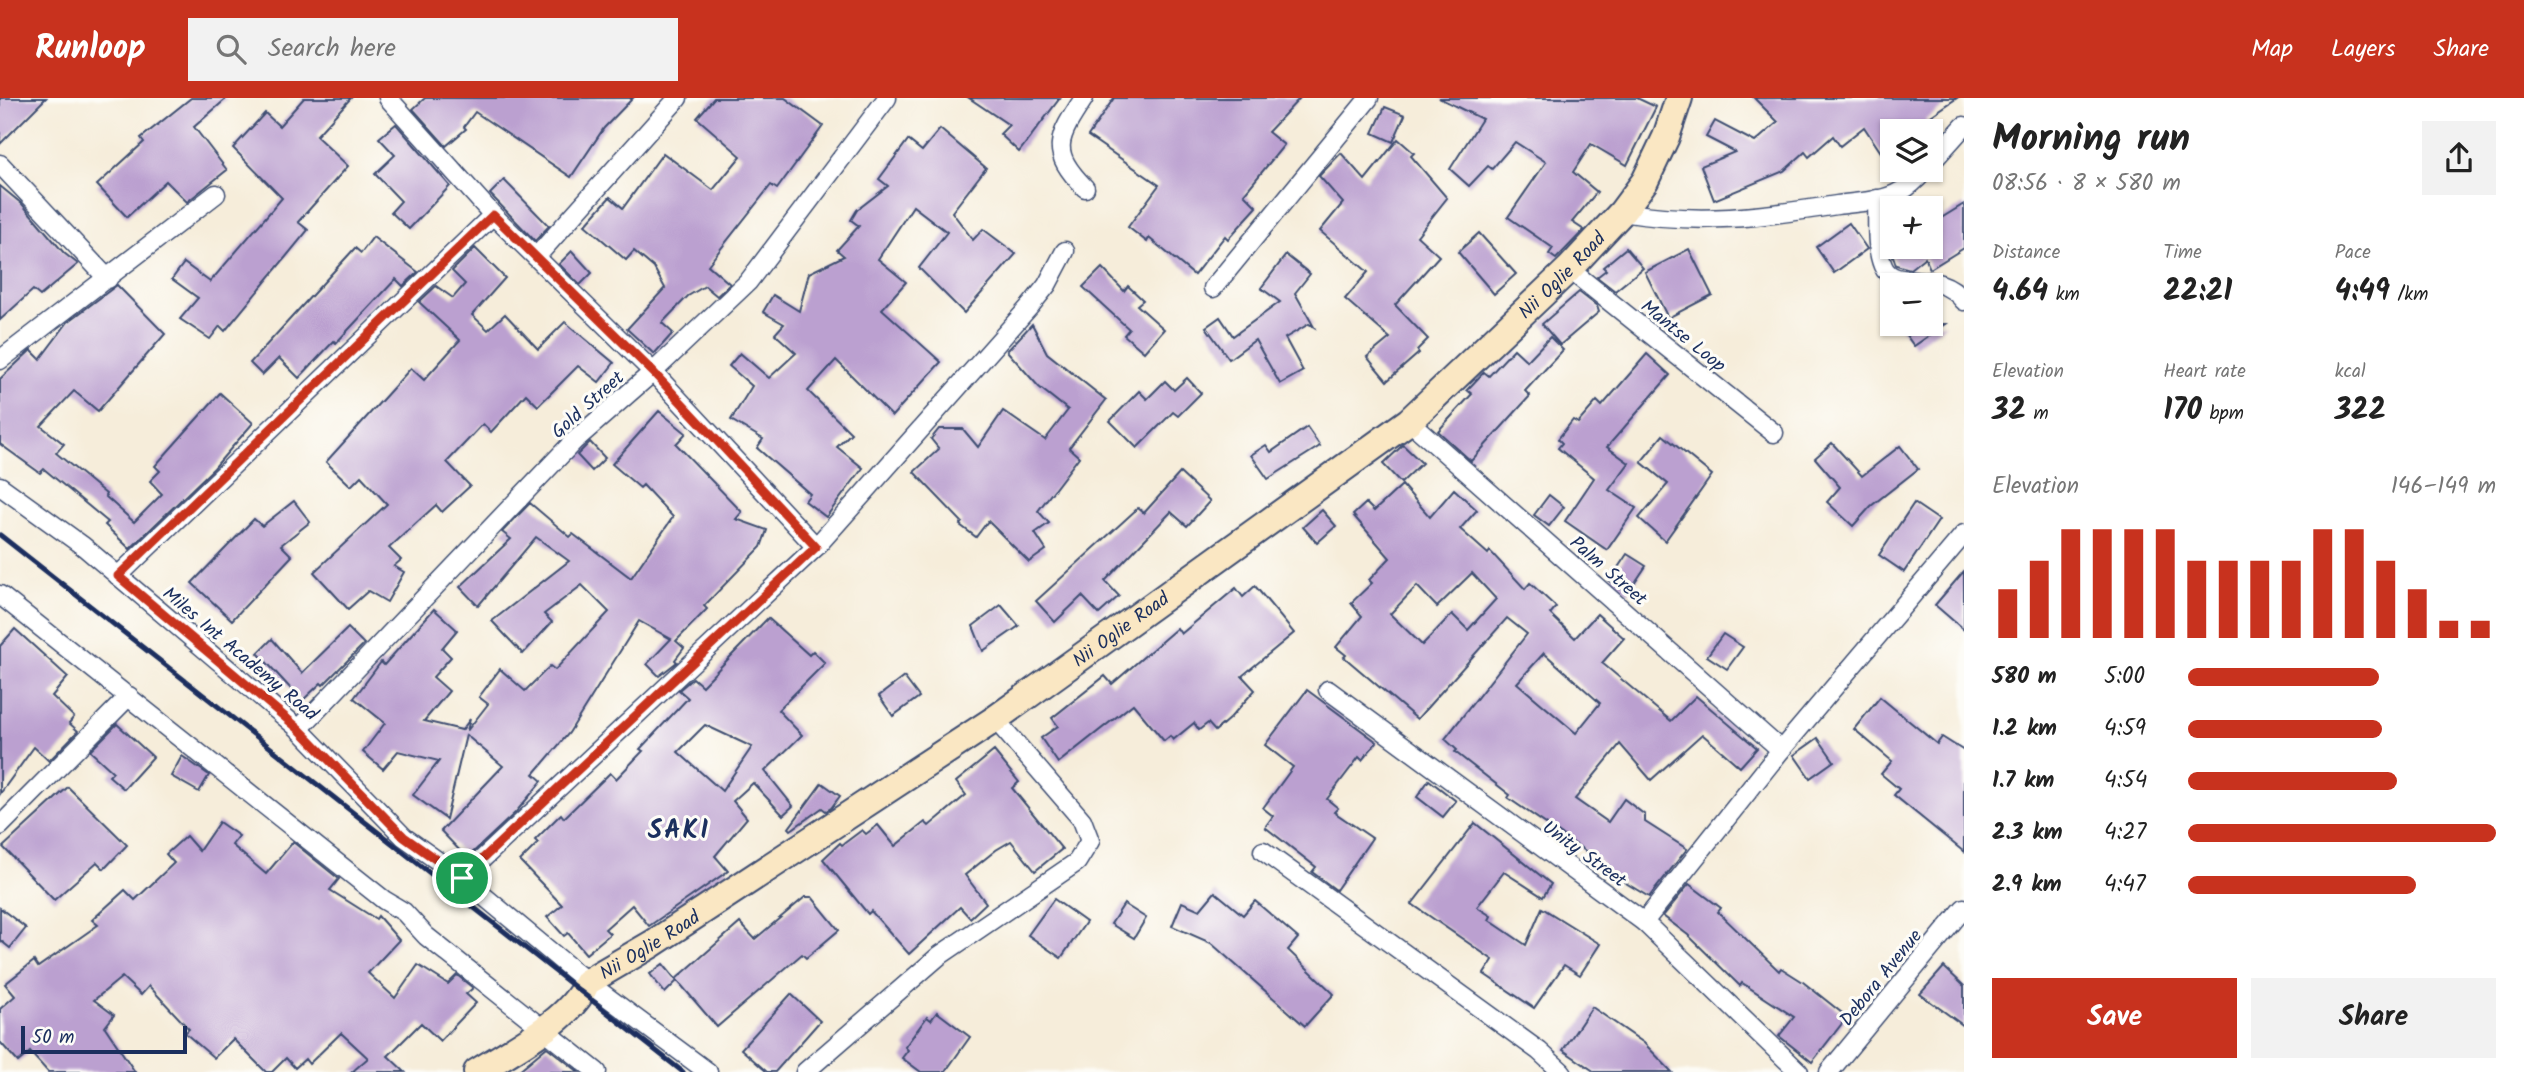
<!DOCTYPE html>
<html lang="en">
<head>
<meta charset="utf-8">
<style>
  :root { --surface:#fff; --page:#f2f2f2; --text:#222; --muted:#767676; --accent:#c8321e }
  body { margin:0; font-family:Kalam,sans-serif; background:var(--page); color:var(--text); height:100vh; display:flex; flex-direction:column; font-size:26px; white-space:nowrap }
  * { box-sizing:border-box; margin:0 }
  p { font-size:23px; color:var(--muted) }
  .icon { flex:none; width:38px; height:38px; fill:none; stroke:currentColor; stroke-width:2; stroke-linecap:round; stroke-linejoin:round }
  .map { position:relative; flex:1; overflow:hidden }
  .sheet { display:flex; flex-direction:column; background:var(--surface); width:560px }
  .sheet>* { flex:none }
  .controls { position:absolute; left:1880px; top:21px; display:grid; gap:14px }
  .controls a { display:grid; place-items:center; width:63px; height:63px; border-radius:0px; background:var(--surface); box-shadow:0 2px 5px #0004; font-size:35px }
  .scale { position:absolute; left:21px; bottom:18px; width:166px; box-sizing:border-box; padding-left:7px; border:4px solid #1b2f5e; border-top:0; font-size:19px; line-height:24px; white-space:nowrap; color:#1b2f5e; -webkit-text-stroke:5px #fdfcf7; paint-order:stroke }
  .pin { position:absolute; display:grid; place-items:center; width:60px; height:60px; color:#fff; margin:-30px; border:4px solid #fff; border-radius:50%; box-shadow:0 2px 7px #0007 }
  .round { display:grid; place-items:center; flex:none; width:74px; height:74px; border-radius:0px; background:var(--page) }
  .summary { display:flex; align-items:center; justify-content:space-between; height:119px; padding:0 28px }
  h1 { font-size:38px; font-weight:600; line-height:52px }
  .stats { display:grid; grid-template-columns:repeat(3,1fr); gap:10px; height:119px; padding:7px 28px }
  .stats div { display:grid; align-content:center }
  .stats b { font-size:30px; font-weight:600 }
  .stats small { font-size:19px; font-weight:400 }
  .stats p { font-size:19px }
  .chart { height:196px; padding:14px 28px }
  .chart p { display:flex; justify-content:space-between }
  .chart svg { width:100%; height:126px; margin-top:7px; stroke:var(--accent); stroke-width:6 }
  .action { display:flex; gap:14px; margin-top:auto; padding:14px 28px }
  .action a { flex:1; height:80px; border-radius:0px; background:var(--accent); color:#fff; font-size:28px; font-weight:600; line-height:80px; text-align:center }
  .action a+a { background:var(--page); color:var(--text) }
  ul { padding:0 28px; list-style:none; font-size:23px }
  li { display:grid; grid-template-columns:112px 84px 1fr; align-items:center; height:52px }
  li i { height:18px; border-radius:9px; background:var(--accent) }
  header { display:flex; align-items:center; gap:42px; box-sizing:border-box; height:98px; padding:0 35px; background:var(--accent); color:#fff }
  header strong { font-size:33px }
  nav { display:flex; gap:38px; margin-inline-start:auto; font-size:24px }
  .search { width:490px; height:63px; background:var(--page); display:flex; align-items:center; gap:18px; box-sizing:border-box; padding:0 24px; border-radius:0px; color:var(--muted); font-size:26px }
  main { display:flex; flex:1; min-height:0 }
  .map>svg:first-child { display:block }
  .building { fill:#bba0d0; fill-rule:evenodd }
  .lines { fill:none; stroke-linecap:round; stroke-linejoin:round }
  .street-casing { stroke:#3c4c71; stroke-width:21 }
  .secondary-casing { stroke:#3c4c71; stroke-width:30 }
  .street { stroke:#fff; stroke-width:18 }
  .secondary { stroke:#fae7c3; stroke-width:26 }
  .rail { stroke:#1b2f5e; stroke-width:5 }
  .route-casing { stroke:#fff; stroke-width:14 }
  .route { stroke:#c8321e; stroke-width:9 }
  .labels { text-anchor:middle; stroke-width:6; stroke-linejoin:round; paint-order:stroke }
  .street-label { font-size:19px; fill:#1b2f5e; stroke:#fdfcf7 }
  .district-label { font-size:26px; font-weight:bold; letter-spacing:2px; fill:#1b2f5e; stroke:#fdfcf7 }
</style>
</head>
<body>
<header>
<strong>Runloop</strong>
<div class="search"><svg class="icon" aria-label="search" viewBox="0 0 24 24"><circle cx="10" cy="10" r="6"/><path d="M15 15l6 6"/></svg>Search here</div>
<nav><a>Map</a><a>Layers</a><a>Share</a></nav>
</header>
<main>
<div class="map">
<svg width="1964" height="974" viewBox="0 0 1964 974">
  <rect width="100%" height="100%" fill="#fdfcf7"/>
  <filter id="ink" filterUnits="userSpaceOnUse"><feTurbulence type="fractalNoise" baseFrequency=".0143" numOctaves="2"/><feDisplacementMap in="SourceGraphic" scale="14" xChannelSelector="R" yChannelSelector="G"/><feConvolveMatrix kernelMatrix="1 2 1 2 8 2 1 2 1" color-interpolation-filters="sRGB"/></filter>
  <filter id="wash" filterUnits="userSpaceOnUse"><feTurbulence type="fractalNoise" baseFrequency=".00686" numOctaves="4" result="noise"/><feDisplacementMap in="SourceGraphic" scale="28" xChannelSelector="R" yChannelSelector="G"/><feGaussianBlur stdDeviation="1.57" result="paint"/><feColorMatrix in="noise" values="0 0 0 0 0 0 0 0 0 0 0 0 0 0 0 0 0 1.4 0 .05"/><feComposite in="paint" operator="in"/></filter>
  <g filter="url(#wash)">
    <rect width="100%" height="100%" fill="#f6edda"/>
    <g id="blocks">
      <!-- building -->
      <g class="building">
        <polygon points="0,0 46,0 0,46"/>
        <polygon points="191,0 227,0 194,29 227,72 187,104 166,83 127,119 97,87 144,44 141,40"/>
        <polygon points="304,0 351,0 316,38 348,68 298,124 308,132 225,233 220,228 210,241 180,221 198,200 172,181 184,165 210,184 282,100 233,50 265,15 279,28"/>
        <polygon points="425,0 633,0 604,30 571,79 475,14 464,29 466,31 446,48 413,11"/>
        <polygon points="714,0 785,0 823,28 777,91 771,87 708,167 730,186 717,198 705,188 688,198 662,225 673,235 654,256 627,231 665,190 654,170 634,153 626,162 585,127 610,99 623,110 663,55 713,92 741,58 697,20"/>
        <polygon points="969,0 1060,0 1019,54 1000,36 1009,27"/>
        <polygon points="1114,0 1300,0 1268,34 1284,47 1244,96 1257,109 1228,141 1225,138 1194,177 1149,140 1147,144 1128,129 1159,87 1088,38"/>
        <polygon points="1439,0 1637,0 1656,9 1627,67 1591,46 1573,74 1597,94 1572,124 1584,132 1556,161 1549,156 1553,150 1508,119 1546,64 1515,44 1492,71 1488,68 1469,88 1450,71 1482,21"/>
        <polygon points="1754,0 1957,0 1925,22 1933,33 1892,33 1892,71 1864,29 1840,48 1833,38 1809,59 1805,54 1784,73 1714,102 1701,68 1735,54 1706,39 1715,23 1755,44 1778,24"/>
        <polygon points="1385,9 1405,17 1393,44 1373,35"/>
        <polygon points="396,26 450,88 409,131 391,114 401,103 375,76 395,57 379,40"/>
        <polygon points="940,31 986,70 952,114 973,142 983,131 1016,156 964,215 919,170 947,134 913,108 878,161 906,184 882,211 941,264 892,318 836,262 808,293 851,335 837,349 863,370 826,419 805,403 810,396 757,350 763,341 731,322 752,288 729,268 740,255 769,280 796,255 775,236 784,226 763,214 773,197 799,213 809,175 844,158 837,152 859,128 851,122 857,112 888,88 879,81 908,42 922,53"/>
        <polygon points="1398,41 1414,55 1411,58 1447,100 1417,138 1439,158 1395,207 1428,241 1417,252 1419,255 1387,283 1367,259 1390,240 1345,201 1368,174 1320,133 1343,105 1319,78 1341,55 1365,82"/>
        <polygon points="504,82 549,128 535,143 490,96"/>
        <polygon points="0,88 22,106 64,155 78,166 40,198 33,192 0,222"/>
        <polygon points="1964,106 1964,150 1930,171 1925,159 1910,171 1896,167 1890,149 1930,149 1930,127"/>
        <polygon points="1849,125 1867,151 1834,175 1816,149"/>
        <polygon points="1479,135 1516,176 1494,196 1458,154"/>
        <polygon points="373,139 418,174 403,188 396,181 336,245 334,243 299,280 279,260 262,277 250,265 355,150 361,155"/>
        <polygon points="475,150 505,180 472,217 488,232 505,216 538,251 565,224 614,265 599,284 578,268 538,308 526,296 491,334 483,326 447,364 470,388 442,414 436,407 389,450 401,462 394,468 404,474 387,504 368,493 348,511 314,474 387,406 361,378 351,388 326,364 411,270 424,282 460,242 419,204 436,188 453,200 465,186 452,173"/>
        <polygon points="1626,150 1643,170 1615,193 1597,179 1606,172 1603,169"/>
        <polygon points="1689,151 1712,197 1668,220 1645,174"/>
        <polygon points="572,153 592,175 580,187 559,166"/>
        <polygon points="1286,157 1310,176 1295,195 1314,229 1309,226 1285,240 1303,273 1280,286 1255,242 1229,261 1206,229 1220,219 1233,238 1280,204 1261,190"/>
        <polygon points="1102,170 1124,193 1128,188 1143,202 1137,207 1164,231 1144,254 1124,237 1129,231 1083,189"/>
        <polygon points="117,187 165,236 98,313 74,293 41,328 64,346 56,355 106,396 105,398 134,424 162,396 150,383 160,373 155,368 220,295 253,325 214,370 130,451 105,427 108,424 44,371 40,375 0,346 0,281 31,252 40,261 68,224"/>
        <polygon points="1579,194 1597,208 1599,214 1560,247 1542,226"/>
        <polygon points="1032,226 1047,255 1106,302 1069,350 1079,359 1038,413 1049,425 1035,435 1046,452 1029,464 988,423 976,439 960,427 962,424 914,374 939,351 931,341 939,331 963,331 978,349 1003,313 1045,342 1068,312 1039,289 1007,253"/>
        <polygon points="1898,226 1946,226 1914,248"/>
        <polygon points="1550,239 1563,252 1525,293 1530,298 1471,363 1438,333 1472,296 1467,292 1484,274 1489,278 1514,251 1527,263"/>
        <polygon points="1647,256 1670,277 1607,349 1629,365 1609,392 1636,410 1607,452 1565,423 1594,380 1558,350 1562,345 1558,341 1573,322 1578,325 1597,303 1602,308"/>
        <polygon points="1187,280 1201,295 1178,318 1173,314 1137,350 1110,323 1139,293 1147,301 1165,283 1174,292"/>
        <polygon points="659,313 686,335 676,346 742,414 736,421 767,432 761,449 704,508 707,511 676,543 684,550 675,562 677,564 659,578 647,566 671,541 639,523 569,635 534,676 542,683 516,714 467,760 441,733 503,668 466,637 446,721 413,697 439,663 398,653 383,671 363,654 385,625 354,600 381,564 384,567 434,511 457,532 442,550 451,559 433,579 449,593 424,623 462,632 470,621 467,633 488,606 479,599 500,571 525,593 550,568 555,572 609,514 582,487 544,516 552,524 523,556 492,523 569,463 536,439 478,508 460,489 511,441 502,434 530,405 570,439 573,436 631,480 673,419 643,387 640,390 612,366"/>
        <polygon points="1307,329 1320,348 1268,381 1251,357 1266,347 1271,354"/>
        <polygon points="1663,337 1712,377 1665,443 1639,420 1668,386 1641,364"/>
        <polygon points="590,344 605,360 592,373 577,357"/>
        <polygon points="1832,345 1862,378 1900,348 1918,371 1871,408 1853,428 1827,404 1840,389 1815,360"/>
        <polygon points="1403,347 1422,365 1401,385 1383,366"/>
        <polygon points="1180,375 1210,403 1187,428 1171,414 1105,483 1119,498 1099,516 1082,498 1055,524 1036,503 1138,410 1144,415"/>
        <path d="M1402 387 1430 419 1454 391 1477 412 1460 431 1488 456 1490 453 1525 491 1530 485 1556 509 1550 516 1575 540 1597 516 1624 540 1602 565 1671 623 1696 598 1757 650 1740 669 1702 636 1651 682 1620 646 1575 701 1608 724 1624 701 1645 717V724L1687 751 1649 799 1601 770 1603 765 1508 700 1510 697 1455 654 1457 652 1445 641 1527 536 1507 520 1417 621 1344 559 1346 557 1336 549 1362 518 1351 505 1372 485 1369 482 1390 460 1353 417 1366 405 1374 413ZM1472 475 1496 501 1468 532 1452 516 1422 547 1390 516 1417 488 1437 509ZM1544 555 1600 605 1576 635 1517 585Z"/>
        <polygon points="1549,397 1564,409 1549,428 1534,417"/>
        <polygon points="294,403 310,424 281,447 292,458 232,522 192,485 254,421 262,428"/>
        <polygon points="1914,405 1939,422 1904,474 1879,457"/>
        <polygon points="1322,412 1336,428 1317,445 1303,429"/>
        <polygon points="1627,456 1646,468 1628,495 1609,483"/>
        <polygon points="1964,473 1964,532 1935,507"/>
        <polygon points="1255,488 1294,535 1242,578 1255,592 1230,620 1215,633 1208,625 1199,632 1194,625 1173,642 1170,638 1164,643 1133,606 1058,665 1041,640 1058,628 1052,620 1105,578 1112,586 1177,530 1181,536 1236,490 1243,499"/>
        <polygon points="1001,507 1019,528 983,553 973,528"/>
        <path d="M768 520 809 557 813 553 825 565 778 612 802 637 765 673 793 708 783 717 753 685 733 703 747 720 715 758 728 773 649 828 632 807 605 831 610 836 586 856 568 835 564 838 547 819 562 807 520 763 538 745 535 742 561 716 564 720 610 675 616 681 643 653 640 651 688 600 679 592 693 580 702 588ZM705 627 752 649 722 693 678 654Z"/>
        <polygon points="348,530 364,546 323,587 321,585 302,603 258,555 272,541 302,575"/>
        <polygon points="15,531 68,579 52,598 74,619 69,625 78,633 49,663 34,649 0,696 0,548"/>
        <polygon points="1723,536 1743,549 1727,571 1707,558"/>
        <polygon points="904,579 919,599 893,618 879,598"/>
        <polygon points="1307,592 1377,644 1362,662 1359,659 1327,701 1338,710 1334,714 1372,740 1336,792 1312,774 1316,769 1265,729 1273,718 1263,710 1293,669 1265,647"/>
        <polygon points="1880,599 1937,646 1942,639 1964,653 1964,754 1894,697 1899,691 1881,676 1892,663 1854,631"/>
        <polygon points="117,626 153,659 124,691 109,678 113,674 90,653"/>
        <polygon points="1818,640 1834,663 1810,680 1794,657"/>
        <polygon points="994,653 1019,684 1012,690 1062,751 1035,773 1011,743 996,752 965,777 986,805 970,820 960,809 909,856 871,813 868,816 823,761 840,745 842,747 862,732 866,736 878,727 895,748 925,724 929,728 966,697 956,684"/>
        <polygon points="182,658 209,677 199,694 171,678"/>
        <polygon points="1429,682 1456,703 1443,719 1417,699"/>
        <polygon points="822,685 840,698 831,710 826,713 822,710 791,732 789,730"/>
        <polygon points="68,689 127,747 104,771 97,764 54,802 3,749"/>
        <polygon points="219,724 239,738 232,747 266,776 293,744 339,781 330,792 376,821 378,818 399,842 368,875 395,900 418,867 448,886 457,877 473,890 466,896 476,905 440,943 421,925 388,958 405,974 352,974 368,960 341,935 309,966 305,961 295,970 286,960 272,974 266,974 233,941 214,960 185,935 189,931 149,888 141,897 122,879 94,902 114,917 105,929 135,974 48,974 30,954 18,964 0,944 0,911 15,898 5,886 34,863 38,869 98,827 92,822 125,792 135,802 174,765 166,756 186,738 199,753"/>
        <polygon points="1475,725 1551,786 1543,799 1504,774 1477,809 1491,818 1489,822 1526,847 1542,810 1600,846 1580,877 1564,867 1534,910 1484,876 1493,862 1412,806"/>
        <polygon points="1689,786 1721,810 1718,814 1779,873 1781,870 1803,884 1847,919 1812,964 1779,938 1794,919 1742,885 1740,888 1688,837 1663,818"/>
        <polygon points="1215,794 1243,817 1255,803 1298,840 1288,852 1334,896 1305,928 1211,845 1172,828 1182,804 1200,812"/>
        <polygon points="805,799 812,799 839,832 806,860 802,856 717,929 676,881 740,825 755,841"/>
        <polygon points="1054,801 1086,824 1061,860 1028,837"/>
        <polygon points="1124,806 1146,820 1134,840 1111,826"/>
        <polygon points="0,810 26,830 10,850 0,842"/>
        <polygon points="663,866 677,883 665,895 650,876"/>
        <polygon points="1944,869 1964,888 1964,928 1920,896"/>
        <polygon points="791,896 820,923 775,974 767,974 741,951"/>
        <polygon points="1592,909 1644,945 1672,974 1595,974 1563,952"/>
        <polygon points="937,914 970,939 945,974 921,974 902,960 908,952 905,949 927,919 931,922"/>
        <polygon points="547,949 579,974 517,974"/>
      </g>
    </g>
  </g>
  <g filter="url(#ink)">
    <use href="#blocks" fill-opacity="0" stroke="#3c4c71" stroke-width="2"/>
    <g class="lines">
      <defs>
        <g id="street">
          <polyline points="388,0 493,117 653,274 816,449 462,780"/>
          <path d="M1084 0C1057 41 1049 53 1085 90"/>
          <polyline points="0,66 108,181"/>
          <polyline points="1930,66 1964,28"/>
          <path d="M1877 101C1878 122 1875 149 1883 168 1894 195 1938 168 1964 203"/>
          <path d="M1622 114C1700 127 1760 119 1837 107 1858 104 1883 104 1901 93 1910 88 1918 80 1925 72"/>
          <polyline points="536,159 678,0"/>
          <polyline points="1569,171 1774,335"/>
          <polyline points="1213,190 1369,0"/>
          <polyline points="0,262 216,96"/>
          <polyline points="1409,323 1781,652"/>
          <polyline points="0,388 83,448 299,631 404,739 462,780 587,884 708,974"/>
          <polyline points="816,449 1031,207 1047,187 1065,153"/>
          <polyline points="118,478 493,117"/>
          <polyline points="0,497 384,802 404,814 426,838 597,974"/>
          <polyline points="1328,592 1644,824 1799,974"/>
          <polyline points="299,631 574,343 653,274 748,184 887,0"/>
          <polyline points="0,728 129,598"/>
          <polyline points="1263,753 1539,953 1562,974"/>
          <polyline points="1644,824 1781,652 1964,436"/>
          <polyline points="805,974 939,858 1077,764 1090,743 1082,722 995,621"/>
          <polyline points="1829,974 1964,810"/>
        </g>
        <g id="secondary">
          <path id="s1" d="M477 974C511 952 572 922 587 884L652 846 995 621 1409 323 1569 171 1622 114 1645 83 1666 39 1679 0"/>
        </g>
      </defs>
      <!-- street casing -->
      <use href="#street" class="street-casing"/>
      <!-- secondary casing -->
      <use href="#secondary" class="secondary-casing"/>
      <!-- street -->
      <use href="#street" class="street"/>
      <!-- secondary -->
      <use href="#secondary" class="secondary"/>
      <!-- rail -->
      <polyline class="rail" points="0,437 683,974"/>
    </g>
  </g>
  <g class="lines" filter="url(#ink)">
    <defs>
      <polygon id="route" points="493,117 653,274 816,449 462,780 404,739 299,631 118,478"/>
    </defs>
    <!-- route casing -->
    <use href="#route" class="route-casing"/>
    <!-- route -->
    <use href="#route" class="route"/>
  </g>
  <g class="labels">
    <!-- street labels -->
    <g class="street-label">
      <text dy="7" stroke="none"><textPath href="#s1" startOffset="1351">Nii Oglie Road</textPath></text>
      <text transform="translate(1684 237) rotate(39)" y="7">Mantse Loop</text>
      <text transform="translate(587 306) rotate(-42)" y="7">Gold Street</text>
      <text transform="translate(1609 472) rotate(41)" y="7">Palm Street</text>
      <text dy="7" stroke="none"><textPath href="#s1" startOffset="784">Nii Oglie Road</textPath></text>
      <text transform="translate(241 555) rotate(40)" y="7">Miles Int Academy Road</text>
      <text transform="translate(1585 755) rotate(36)" y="7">Unity Street</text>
      <text dy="7" stroke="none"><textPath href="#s1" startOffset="217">Nii Oglie Road</textPath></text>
      <text transform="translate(1880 879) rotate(-51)" y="7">Debora Avenue</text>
    </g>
    <!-- district labels -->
    <g class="district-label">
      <text x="679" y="740">SAKI</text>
    </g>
  </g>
</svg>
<div class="controls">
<a><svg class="icon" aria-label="layers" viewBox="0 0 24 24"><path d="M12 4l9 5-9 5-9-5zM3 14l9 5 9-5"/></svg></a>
<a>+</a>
<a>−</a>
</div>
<div class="scale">50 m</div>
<div class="pin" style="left:462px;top:780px;background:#1e9e55"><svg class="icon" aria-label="arrive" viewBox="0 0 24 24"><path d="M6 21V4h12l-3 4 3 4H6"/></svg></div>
</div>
<section class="sheet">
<div class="summary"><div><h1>Morning run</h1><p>08:56 · 8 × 580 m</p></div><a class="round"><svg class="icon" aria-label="share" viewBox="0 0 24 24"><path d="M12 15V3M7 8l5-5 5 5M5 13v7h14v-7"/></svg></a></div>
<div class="stats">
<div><p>Distance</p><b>4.64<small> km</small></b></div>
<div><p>Time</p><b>22:21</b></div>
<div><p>Pace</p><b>4:49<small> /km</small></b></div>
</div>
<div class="stats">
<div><p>Elevation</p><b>32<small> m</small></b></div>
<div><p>Heart rate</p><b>170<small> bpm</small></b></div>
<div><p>kcal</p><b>322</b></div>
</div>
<div class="chart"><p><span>Elevation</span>146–149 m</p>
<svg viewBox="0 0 160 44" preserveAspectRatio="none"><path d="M5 44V27M15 44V17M25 44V6M35 44V6M45 44V6M55 44V6M65 44V17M75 44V17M85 44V17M95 44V17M105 44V6M115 44V6M125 44V17M135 44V27M145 44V38M155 44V38"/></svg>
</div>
<ul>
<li><b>580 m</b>5:00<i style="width:62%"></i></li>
<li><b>1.2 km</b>4:59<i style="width:63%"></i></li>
<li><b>1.7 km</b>4:54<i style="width:68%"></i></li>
<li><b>2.3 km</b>4:27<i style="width:100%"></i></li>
<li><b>2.9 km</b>4:47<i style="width:74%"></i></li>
</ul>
<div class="action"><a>Save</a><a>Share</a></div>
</section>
</main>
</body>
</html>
